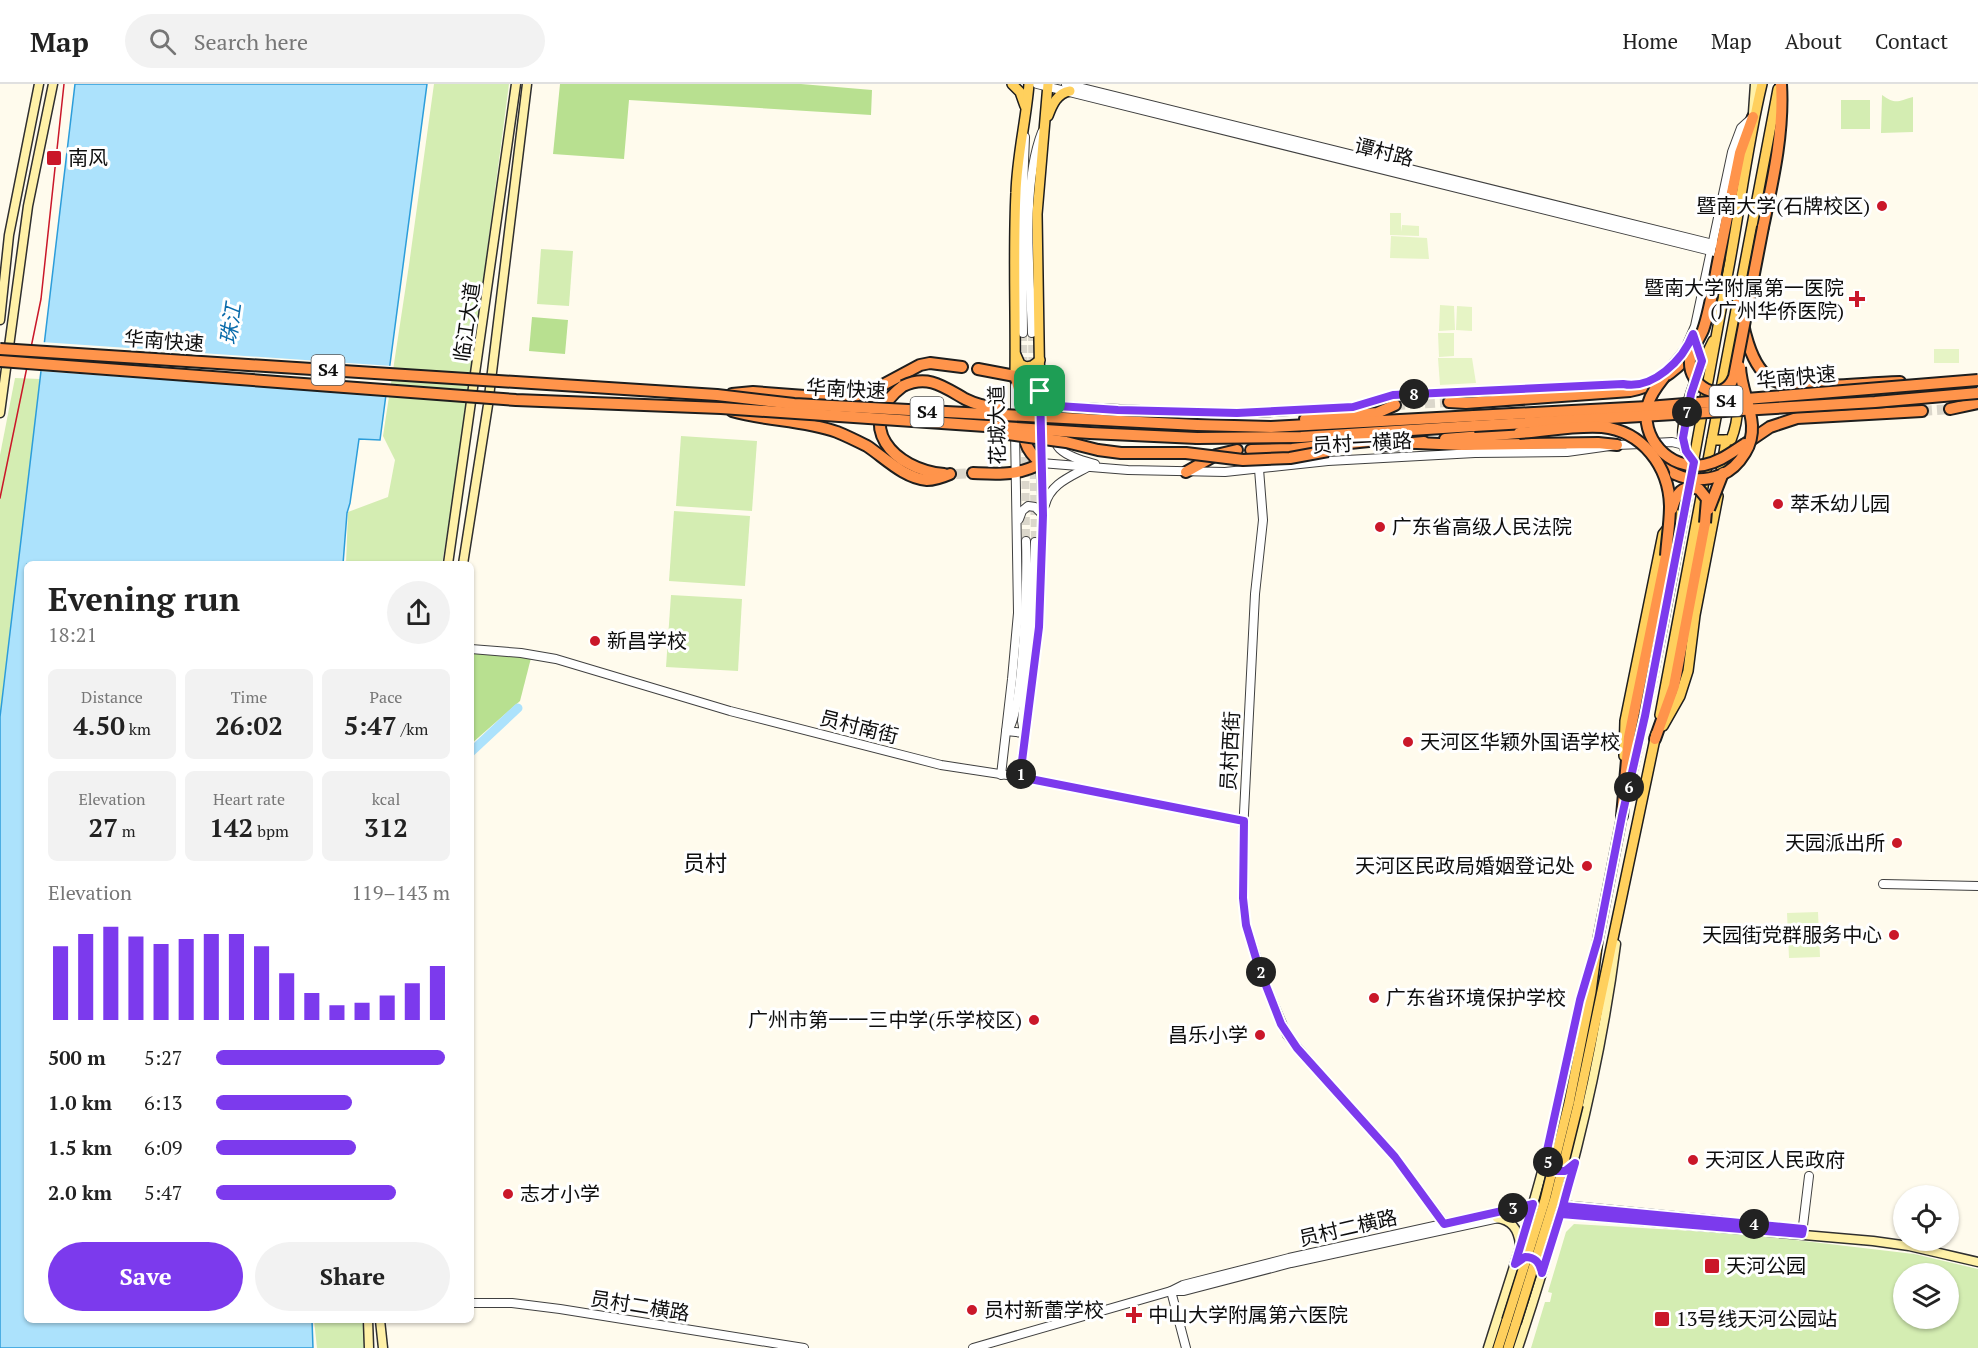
<!DOCTYPE html>
<html lang="en">
<head>
<meta charset="utf-8">
<style>
  :root { --surface:#fff; --page:#f2f2f2; --text:#222; --muted:#767676; --line:#e0e0e0; --accent:#7c3aed }
  body { margin:0; font-family:"PT Serif","Noto Sans SC",serif; background:var(--page); color:var(--text); height:100vh; display:flex; flex-direction:column; font-size:22px; white-space:nowrap }
  * { box-sizing:border-box; margin:0 }
  p { font-size:20px; color:var(--muted) }
  .icon { flex:none; width:33px; height:33px; fill:none; stroke:currentColor; stroke-width:2; stroke-linecap:round; stroke-linejoin:round }
  .map { position:relative; flex:1; overflow:hidden }
  .details { position:absolute; left:24px; top:477px; width:450px; height:762px; display:flex; flex-direction:column; background:var(--surface); border-radius:9px; box-shadow:0 2px 4px #0004 }
  .details>* { flex:none }
  .buttons { position:absolute; left:1893px; top:1101px; display:grid; gap:12px }
  .buttons a { display:grid; place-items:center; width:66px; height:66px; border-radius:50%; background:var(--surface); box-shadow:0 2px 4px #0004; font-size:30px }
  .pin { position:absolute; display:grid; place-items:center; width:51px; height:51px; color:#fff; margin:-26px; border-radius:12px; box-shadow:0 3px 9px #0006 }
  .km { position:absolute; width:30px; height:30px; margin:-15px; border-radius:50%; background:#222; color:#fff; font-size:16px; line-height:30px; text-align:center }
  .round { display:grid; place-items:center; flex:none; width:63px; height:63px; border-radius:32px; background:var(--page) }
  .overview { display:flex; align-items:center; justify-content:space-between; height:102px; padding:0 24px }
  h1 { font-size:33px; font-weight:700; line-height:45px }
  .metrics { display:grid; grid-template-columns:repeat(3,1fr); gap:9px; height:102px; padding:6px 24px }
  .metrics div { display:grid; align-content:center; border-radius:9px; background:var(--page); text-align:center }
  .metrics b { font-size:26px; font-weight:700 }
  .metrics small { font-size:16px; font-weight:400 }
  .metrics p { font-size:16px }
  .chart { height:168px; padding:12px 24px }
  .chart p { display:flex; justify-content:space-between }
  .chart svg { width:100%; height:108px; margin-top:6px; stroke:var(--accent); stroke-width:6 }
  .primary-button { display:flex; gap:12px; margin-top:auto; padding:12px 24px }
  .primary-button a { flex:1; height:69px; border-radius:36px; background:var(--accent); color:#fff; font-size:24px; font-weight:700; line-height:69px; text-align:center }
  .primary-button a+a { background:var(--page); color:var(--text) }
  ul { padding:0 24px; list-style:none; font-size:20px }
  li { display:grid; grid-template-columns:96px 72px 1fr; align-items:center; height:45px }
  li i { height:15px; border-radius:8px; background:var(--accent) }
  header { display:flex; align-items:center; gap:36px; box-sizing:border-box; height:84px; padding:0 30px; background:var(--surface); border-bottom:2px solid var(--line) }
  header strong { font-size:28px }
  nav { display:flex; gap:33px; margin-inline-start:auto; font-size:21px }
  .search { width:420px; height:54px; background:var(--page); display:flex; align-items:center; gap:15px; box-sizing:border-box; padding:0 21px; border-radius:33px; color:var(--muted); font-size:22px }
  .map>svg:first-child { display:block }
  .green { fill:#d4edb2; fill-rule:evenodd }
  .forest { fill:#b8e090 }
  .pitch { fill:#e6f4c5 }
  .water { fill:#ace2fc; stroke:#2c9dda; stroke-width:1.5 }
  .pier { fill:#fffbed }
  .lines { fill:none; stroke-linecap:round; stroke-linejoin:round }
  .river { stroke:#ace2fc; stroke-width:9 }
  .tertiary-tunnel { stroke:#dbd7cb; stroke-width:8; stroke-dasharray:8 4; stroke-linecap:butt }
  .motorway-tunnel { stroke:#dbd7cb; stroke-width:10; stroke-dasharray:10 5; stroke-linecap:butt }
  .tertiary-casing { stroke:#404040; stroke-width:10 }
  .secondary-casing { stroke:#2f2f2f; stroke-width:11 }
  .primary-casing { stroke:#1e1e1e; stroke-width:12 }
  .motorway-casing { stroke:#1e1e1e; stroke-width:14 }
  .tertiary { stroke:#fff; stroke-width:8 }
  .secondary { stroke:#fff1a8; stroke-width:8 }
  .primary { stroke:#ffd05d; stroke-width:9 }
  .motorway { stroke:#ff944b; stroke-width:10 }
  .tram { stroke:#ca1729; stroke-width:1.5 }
  .primary-bridge-casing { stroke:#1e1e1e; stroke-width:12; stroke-linecap:butt }
  .motorway-bridge-casing { stroke:#1e1e1e; stroke-width:14; stroke-linecap:butt }
  .primary-bridge { stroke:#ffd05d; stroke-width:9 }
  .motorway-bridge { stroke:#ff944b; stroke-width:10 }
  .route-casing { stroke:#fff; stroke-width:12 }
  .route { stroke:#7c3aed; stroke-width:8 }
  .poi-dot { fill:#ca1729; stroke:#fff; stroke-width:2 }
  .labels { text-anchor:middle; stroke-width:6; stroke-linejoin:round; paint-order:stroke }
  .shield { fill:#fff; stroke:#565656; stroke-width:1.5 }
  .shield-label { font-size:18px; font-weight:bold; fill:#0d0d0d }
  .street-label { font-size:20px; fill:#0d0d0d; stroke:#fff }
  .poi-label { font-size:20px; fill:#0d0d0d; stroke:#fff; text-anchor:start }
  .water-label { font-size:21px; font-style:italic; fill:#0a6cab; stroke:#fff }
  .quarter-label { font-size:22px; fill:#0d0d0d; stroke:#fff }
</style>
</head>
<body>
<header>
<strong>Map</strong>
<div class="search"><svg class="icon" aria-label="search" viewBox="0 0 24 24"><circle cx="10" cy="10" r="6"/><path d="M15 15l6 6"/></svg>Search here</div>
<nav><a>Home</a><a>Map</a><a>About</a><a>Contact</a></nav>
</header>
<div class="map">
<svg width="1978" height="1264" viewBox="0 0 1978 1264">
  <rect width="100%" height="100%" fill="#fffbed"/>
  <!-- green -->
  <g class="green">
    <polygon points="434,0 509,0 461,365 442,480 346,480 348,428 388,413 395,376 383,352 409,181"/>
    <path d="M1882 11C1896 21 1898 17 1913 13V48L1881 49Z"/>
    <rect x="1841" y="16" width="29" height="29"/>
    <polygon points="541,165 573,167 569,222 537,220"/>
    <polygon points="15,294 40,295 0,633 0,371"/>
    <polygon points="681,352 757,357 752,427 676,422"/>
    <polygon points="674,427 750,432 745,502 669,497"/>
    <polygon points="671,511 742,515 738,587 666,583"/>
    <path d="M1574 1140 1744 1150 1914 1170 1978 1185V1264H1531L1545 1218H1550L1552 1209 1548 1208 1566 1148ZM1904 1190H1948V1234H1904Z"/>
    <polygon points="314,1236 364,1236 365,1264 317,1264"/>
  </g>
  <!-- forest -->
  <g class="forest">
    <polygon points="560,0 801,0 872,6 871,31 629,16 624,75 553,70"/>
    <polygon points="532,233 568,236 565,270 529,267"/>
    <polygon points="471,568 505,569 531,574 520,617 471,660"/>
  </g>
  <!-- pitch -->
  <g class="pitch">
    <polygon points="1390,129 1401,129 1401,148 1402,141 1419,142 1419,152 1390,151"/>
    <polygon points="1391,152 1427,154 1429,175 1390,174"/>
    <polygon points="1440,221 1454,222 1455,246 1439,247"/>
    <polygon points="1457,222 1472,223 1472,247 1456,246"/>
    <polygon points="1438,249 1454,249 1454,272 1439,273"/>
    <rect x="1934" y="265" width="25" height="14"/>
    <polygon points="1438,274 1472,274 1476,299 1440,301"/>
    <polygon points="1818,828 1820,873 1789,874 1787,829"/>
  </g>
  <!-- water -->
  <polygon class="water" points="75,0 427,0 380,356 359,355 350,419 347,429 343,480 27,480 27,1236 312,1236 313,1264 0,1264 0,633"/>
  <!-- pier -->
  <polygon class="pier" points="41,258 392,282 388,311 38,287"/>
  <g class="lines">
    <!-- river -->
    <polyline class="river" points="471,668 518,624"/>
    <!-- tertiary-tunnel -->
    <g class="tertiary-tunnel">
      <polyline points="1023,249 1024,307"/>
      <polyline points="1032,249 1033,318"/>
      <polyline points="1033,351 1035,458"/>
      <polyline points="1025,361 1026,457"/>
    </g>
    <!-- motorway-tunnel -->
    <g class="motorway-tunnel">
      <polyline points="1395,321 1449,318 1462,313 1553,306"/>
      <polyline points="1922,327 1950,325"/>
      <polyline points="956,390 973,389"/>
    </g>
    <defs>
      <g id="tertiary">
        <polyline points="1037,0 1711,167"/>
        <polyline points="1066,0 1713,160"/>
        <polyline points="1023,249 1022,128 1025,53"/>
        <path d="M1032 249C1030 191 1021 102 1042 48"/>
        <polyline points="1670,283 1685,265 1695,242 1732,68 1741,44 1752,34"/>
        <polyline points="1019,297 1032,314 1036,337"/>
        <polyline points="1015,302 1015,335"/>
        <polyline points="1040,307 1047,316 1058,322 1182,328 1260,329 1353,323 1393,311 1623,300 1633,302 1639,300"/>
        <path d="M1077 324C1063 330 1046 350 1060 365 1068 373 1084 377 1095 380"/>
        <polyline points="1653,359 1672,358 1684,361"/>
        <polyline points="1041,379 1128,386 1225,388 1328,377 1475,369 1567,368 1617,361 1641,360"/>
        <polyline points="1259,385 1263,436 1255,510 1243,749 1243,814 1246,841 1264,897 1287,951 1321,991 1395,1073 1444,1139"/>
        <path d="M1045 421C1050 400 1070 393 1088 383"/>
        <polyline points="1019,435 1022,427 1028,422 1035,423 1043,431"/>
        <polyline points="471,565 521,569 556,575 730,627 941,681 1020,693 1244,737"/>
        <path d="M1008 646C1024 626 1027 489 1026 457"/>
        <polyline points="1006,647 1024,649 1022,637 1031,546 1035,458"/>
        <polyline points="1001,691 1012,595 1018,529 1015,347"/>
        <polyline points="1020,693 1039,543 1043,431 1040,375"/>
        <polyline points="1883,800 1978,802"/>
        <polyline points="1802,1150 1809,1092"/>
        <polyline points="1171,1207 1186,1264"/>
        <polyline points="1176,1207 1184,1207 1291,1179 1531,1127"/>
        <polyline points="471,1219 512,1219 560,1225 804,1264"/>
        <polyline points="973,1264 1171,1207 1183,1201 1289,1174 1533,1120"/>
      </g>
      <g id="secondary">
        <polyline points="1753,29 1755,0"/>
        <polyline points="0,236 9,151 39,0"/>
        <polyline points="0,329 28,122 53,0"/>
        <polyline points="448,480 516,0"/>
        <polyline points="463,480 488,321 527,0"/>
        <polyline points="1558,1121 1721,1137"/>
        <polyline points="1531,1127 1873,1157 1909,1162 1978,1178"/>
        <path d="M1497 1134C1512 1136 1518 1145 1520 1160"/>
        <polyline points="368,1236 369,1264"/>
        <polyline points="380,1236 383,1264"/>
        <path d="M1488 1264C1508 1200 1530 1137 1546 1072 1563 1006 1573 938 1593 873"/>
        <path d="M1518 1264C1562 1132 1598 999 1616 860"/>
      </g>
      <g id="primary">
        <polyline points="1012,0 1020,8 1025,22"/>
        <path d="M1048 32C1052 21 1057 9 1070 7"/>
        <polyline points="1693,250 1702,277"/>
        <polyline points="1016,271 1020,280 1026,283 1032,282 1040,276"/>
        <path d="M1015 292C1016 231 1013 170 1016 109 1017 72 1026 37 1029 0"/>
        <polyline points="1720,310 1778,5"/>
        <path d="M1712 356H1731C1740 333 1739 314 1732 291"/>
        <path d="M1694 378C1690 373 1686 368 1684 361 1677 336 1701 280 1713 257"/>
        <polyline points="1041,379 1037,130 1048,0"/>
        <polyline points="1720,395 1726,356"/>
        <polyline points="1660,631 1718,323"/>
        <polyline points="1663,642 1680,612 1688,587 1695,531 1718,412"/>
        <polyline points="1624,672 1625,637 1663,450 1684,424"/>
        <path d="M1628 705C1667 534 1696 360 1728 188 1740 125 1747 62 1762 0"/>
        <polyline points="1569,1019 1591,908 1598,855 1623,727"/>
        <polyline points="1578,1021 1656,650"/>
        <polyline points="1498,1264 1507,1236"/>
        <polyline points="1508,1264 1516,1239"/>
      </g>
      <g id="motorway">
        <path d="M1763 143C1773 96 1784 48 1781 0"/>
        <polyline points="1719,173 1740,69 1753,33"/>
        <path d="M1739 211C1741 236 1749 286 1775 297 1798 308 1872 298 1900 298"/>
        <path d="M903 302C852 340 894 386 944 390"/>
        <polyline points="732,310 753,308 818,313 855,312 879,303 920,281 930,279 962,283"/>
        <path d="M1449 318 1466 319 1630 307C1655 302 1675 288 1691 269"/>
        <polyline points="1950,325 1978,319"/>
        <path d="M732 327C766 337 803 336 837 348 847 352 857 357 867 362 885 374 904 394 927 396 935 396 943 393 950 390"/>
        <polyline points="1305,335 1377,329 1395,321"/>
        <polyline points="1197,341 1271,343 1474,332"/>
        <polyline points="1197,354 1301,353 1474,342"/>
        <polyline points="1445,355 1519,349"/>
        <polyline points="1417,359 1462,361 1598,359 1617,361"/>
        <polyline points="1745,360 1770,343 1797,334 1922,327"/>
        <polyline points="1379,362 1424,358"/>
        <polyline points="1251,366 1292,365 1388,355"/>
        <polyline points="1656,373 1675,390"/>
        <polyline points="1186,388 1216,371 1237,366"/>
        <path d="M973 389C998 390 1019 392 1041 379 1019 361 1024 346 1022 319 1021 310 1018 301 1015 292L978 285"/>
        <polyline points="1655,655 1674,602 1705,439"/>
        <polyline points="1622,732 1629,653 1666,472"/>
      </g>
    </defs>
    <!-- tertiary casing -->
    <use href="#tertiary" class="tertiary-casing"/>
    <!-- secondary casing -->
    <use href="#secondary" class="secondary-casing"/>
    <!-- primary casing -->
    <use href="#primary" class="primary-casing"/>
    <!-- motorway casing -->
    <use href="#motorway" class="motorway-casing"/>
    <!-- tertiary -->
    <use href="#tertiary" class="tertiary"/>
    <!-- secondary -->
    <use href="#secondary" class="secondary"/>
    <!-- primary -->
    <use href="#primary" class="primary"/>
    <!-- motorway -->
    <use href="#motorway" class="motorway"/>
    <!-- tram -->
    <polyline class="tram" points="0,414 41,215 64,0"/>
    <defs>
      <g id="primary-bridge">
        <polyline points="1507,1236 1545,1116 1569,1019"/>
        <polyline points="1516,1239 1555,1114 1578,1021"/>
      </g>
      <g id="motorway-bridge">
        <path d="M1719 173C1714 197 1711 223 1703 246 1699 256 1691 265 1690 276 1688 303 1722 322 1734 293L1763 143"/>
        <polyline points="0,265 717,311 794,320 1197,341"/>
        <polyline points="0,277 516,316 721,324 1090,349 1197,354"/>
        <path d="M1665 292C1658 301 1651 309 1648 320 1639 353 1669 387 1704 381 1720 378 1732 368 1745 360"/>
        <path d="M903 302C928 290 944 303 965 315 975 320 987 323 998 324"/>
        <polyline points="1474,332 1648,323 1978,296"/>
        <polyline points="1474,342 1875,318 1978,309"/>
        <path d="M1519 349C1546 347 1575 341 1602 343 1642 347 1669 382 1670 422 1670 439 1667 456 1666 472"/>
        <polyline points="1008,350 1066,358 1098,366 1121,369 1186,369 1243,376 1290,374 1328,367"/>
        <path d="M1675 390C1690 397 1705 397 1721 391 1731 387 1739 379 1745 369 1763 340 1741 313 1740 283"/>
        <path d="M1672 425C1676 410 1682 400 1699 405L1707 415 1705 439"/>
        <polyline points="1709,425 1723,389"/>
      </g>
    </defs>
    <!-- primary-bridge casing -->
    <use href="#primary-bridge" class="primary-bridge-casing"/>
    <!-- motorway-bridge casing -->
    <use href="#motorway-bridge" class="motorway-bridge-casing"/>
    <!-- primary-bridge -->
    <use href="#primary-bridge" class="primary-bridge"/>
    <!-- motorway-bridge -->
    <use href="#motorway-bridge" class="motorway-bridge"/>
  </g>
  <g class="lines">
    <defs>
      <path id="route" d="M1040 307 1043 431 1039 543 1020 693 1244 737 1243 814 1246 841 1258 881 1281 940 1297 964 1395 1073 1444 1140 1533 1120 1515 1180 1525 1173C1536 1173 1540 1179 1542 1189L1563 1122 1803 1145 1802 1150 1561 1130C1565 1113 1570 1096 1575 1079L1565 1087H1556L1549 1081 1546 1071 1580 916 1598 855 1622 732 1645 632 1694 378 1686 367 1683 354 1691 310 1702 277 1693 250C1683 276 1653 306 1623 300L1393 311 1353 323 1237 329 1118 326 1058 322 1047 316 1040 307"/>
    </defs>
    <!-- route casing -->
    <use href="#route" class="route-casing"/>
    <!-- route -->
    <use href="#route" class="route"/>
  </g>
  <!-- markers -->
  <g class="poi-dot">
    <rect x="46" y="66" width="16" height="16" rx="3"/>
    <circle cx="1882" cy="122" r="6"/>
    <path d="M1854 206h6v6h6v6h-6v6h-6v-6h-6v-6h6z"/>
    <circle cx="1778" cy="420" r="6"/>
    <circle cx="1380" cy="443" r="6"/>
    <circle cx="595" cy="557" r="6"/>
    <circle cx="1408" cy="658" r="6"/>
    <circle cx="1897" cy="759" r="6"/>
    <circle cx="1587" cy="782" r="6"/>
    <circle cx="1894" cy="851" r="6"/>
    <circle cx="1374" cy="914" r="6"/>
    <circle cx="1034" cy="936" r="6"/>
    <circle cx="1260" cy="951" r="6"/>
    <circle cx="1693" cy="1076" r="6"/>
    <circle cx="508" cy="1110" r="6"/>
    <rect x="1704" y="1174" width="16" height="16" rx="3"/>
    <circle cx="972" cy="1226" r="6"/>
    <path d="M1131 1222h6v6h6v6h-6v6h-6v-6h-6v-6h6z"/>
    <rect x="1654" y="1227" width="16" height="16" rx="3"/>
  </g>
  <g class="labels">
    <!-- shield labels -->
    <g class="shield">
      <rect x="311.5" y="271" width="33" height="30" rx="4.5"/>
      <rect x="1709.5" y="302" width="33" height="30" rx="4.5"/>
      <rect x="910.5" y="313" width="33" height="30" rx="4.5"/>
    </g>
    <g class="shield-label">
      <text x="328" y="292">S4</text>
      <text x="1726" y="323">S4</text>
      <text x="927" y="334">S4</text>
    </g>
    <!-- street labels -->
    <g class="street-label">
      <text transform="translate(1384 68) rotate(14)" y="7">谭村路</text>
      <text transform="translate(467 238) rotate(-82)" y="7">临江大道</text>
      <text transform="translate(164 257) rotate(4)" y="7">华南快速</text>
      <text transform="translate(1796 293) rotate(-5)" y="7">华南快速</text>
      <text transform="translate(846 305) rotate(3)" y="7">华南快速</text>
      <text transform="translate(997 341) rotate(-91)" y="7">花城大道</text>
      <text transform="translate(1362 359) rotate(-3)" y="7">员村一横路</text>
      <text transform="translate(859 643) rotate(14)" y="7">员村南街</text>
      <text transform="translate(1230 667) rotate(-87)" y="7">员村西街</text>
      <text transform="translate(1348 1144) rotate(-13)" y="7">员村二横路</text>
      <text transform="translate(640 1222) rotate(9)" y="7">员村二横路</text>
    </g>
    <!-- poi labels -->
    <g class="poi-label">
      <text x="68" y="81">南风</text>
      <text x="1870" y="129" text-anchor="end">暨南大学(石牌校区)</text>
      <text x="1844" y="211" text-anchor="end">暨南大学附属第一医院<tspan x="1844" dy="23">(广州华侨医院)</tspan></text>
      <text x="1790" y="427">萃禾幼儿园</text>
      <text x="1392" y="450">广东省高级人民法院</text>
      <text x="607" y="564">新昌学校</text>
      <text x="1420" y="665">天河区华颖外国语学校</text>
      <text x="1885" y="766" text-anchor="end">天园派出所</text>
      <text x="1575" y="789" text-anchor="end">天河区民政局婚姻登记处</text>
      <text x="1882" y="858" text-anchor="end">天园街党群服务中心</text>
      <text x="1386" y="921">广东省环境保护学校</text>
      <text x="1022" y="943" text-anchor="end">广州市第一一三中学(乐学校区)</text>
      <text x="1248" y="958" text-anchor="end">昌乐小学</text>
      <text x="1705" y="1083">天河区人民政府</text>
      <text x="520" y="1117">志才小学</text>
      <text x="1726" y="1189">天河公园</text>
      <text x="984" y="1233">员村新蕾学校</text>
      <text x="1148" y="1238">中山大学附属第六医院</text>
      <text x="1676" y="1242">13号线天河公园站</text>
    </g>
    <!-- water labels -->
    <g class="water-label">
      <text transform="translate(231 240) rotate(-82)" y="7">珠江</text>
    </g>
    <!-- quarter labels -->
    <g class="quarter-label">
      <text x="705" y="787">员村</text>
    </g>
  </g>
</svg>
<div class="buttons">
<a><svg class="icon" aria-label="locate" viewBox="0 0 24 24"><circle cx="12" cy="12" r="6"/><path d="M12 2v4M12 18v4M2 12h4M18 12h4"/></svg></a>
<a><svg class="icon" aria-label="layers" viewBox="0 0 24 24"><path d="M12 4l9 5-9 5-9-5zM3 14l9 5 9-5"/></svg></a>
</div>
<div class="pin" style="left:1040px;top:307px;background:#1e9e55"><svg class="icon" aria-label="arrive" viewBox="0 0 24 24"><path d="M6 21V4h12l-3 4 3 4H6"/></svg></div>
<b class="km" style="left:1021px;top:690px">1</b>
<b class="km" style="left:1261px;top:888px">2</b>
<b class="km" style="left:1513px;top:1124px">3</b>
<b class="km" style="left:1754px;top:1140px">4</b>
<b class="km" style="left:1548px;top:1078px">5</b>
<b class="km" style="left:1629px;top:703px">6</b>
<b class="km" style="left:1687px;top:328px">7</b>
<b class="km" style="left:1414px;top:310px">8</b>
<section class="details">
<div class="overview"><div><h1>Evening run</h1><p>18:21</p></div><a class="round"><svg class="icon" aria-label="share" viewBox="0 0 24 24"><path d="M12 15V3M7 8l5-5 5 5M5 13v7h14v-7"/></svg></a></div>
<div class="metrics">
<div><p>Distance</p><b>4.50<small> km</small></b></div>
<div><p>Time</p><b>26:02</b></div>
<div><p>Pace</p><b>5:47<small> /km</small></b></div>
</div>
<div class="metrics">
<div><p>Elevation</p><b>27<small> m</small></b></div>
<div><p>Heart rate</p><b>142<small> bpm</small></b></div>
<div><p>kcal</p><b>312</b></div>
</div>
<div class="chart"><p><span>Elevation</span>119–143 m</p>
<svg viewBox="0 0 160 44" preserveAspectRatio="none"><path d="M5 44V14M15 44V9M25 44V6M35 44V10M45 44V13M55 44V11M65 44V9M75 44V9M85 44V14M95 44V25M105 44V33M115 44V38M125 44V37M135 44V34M145 44V29M155 44V22"/></svg>
</div>
<ul>
<li><b>500 m</b>5:27<i style="width:98%"></i></li>
<li><b>1.0 km</b>6:13<i style="width:58%"></i></li>
<li><b>1.5 km</b>6:09<i style="width:60%"></i></li>
<li><b>2.0 km</b>5:47<i style="width:77%"></i></li>
</ul>
<div class="primary-button"><a>Save</a><a>Share</a></div>
</section>
</div>
</body>
</html>
